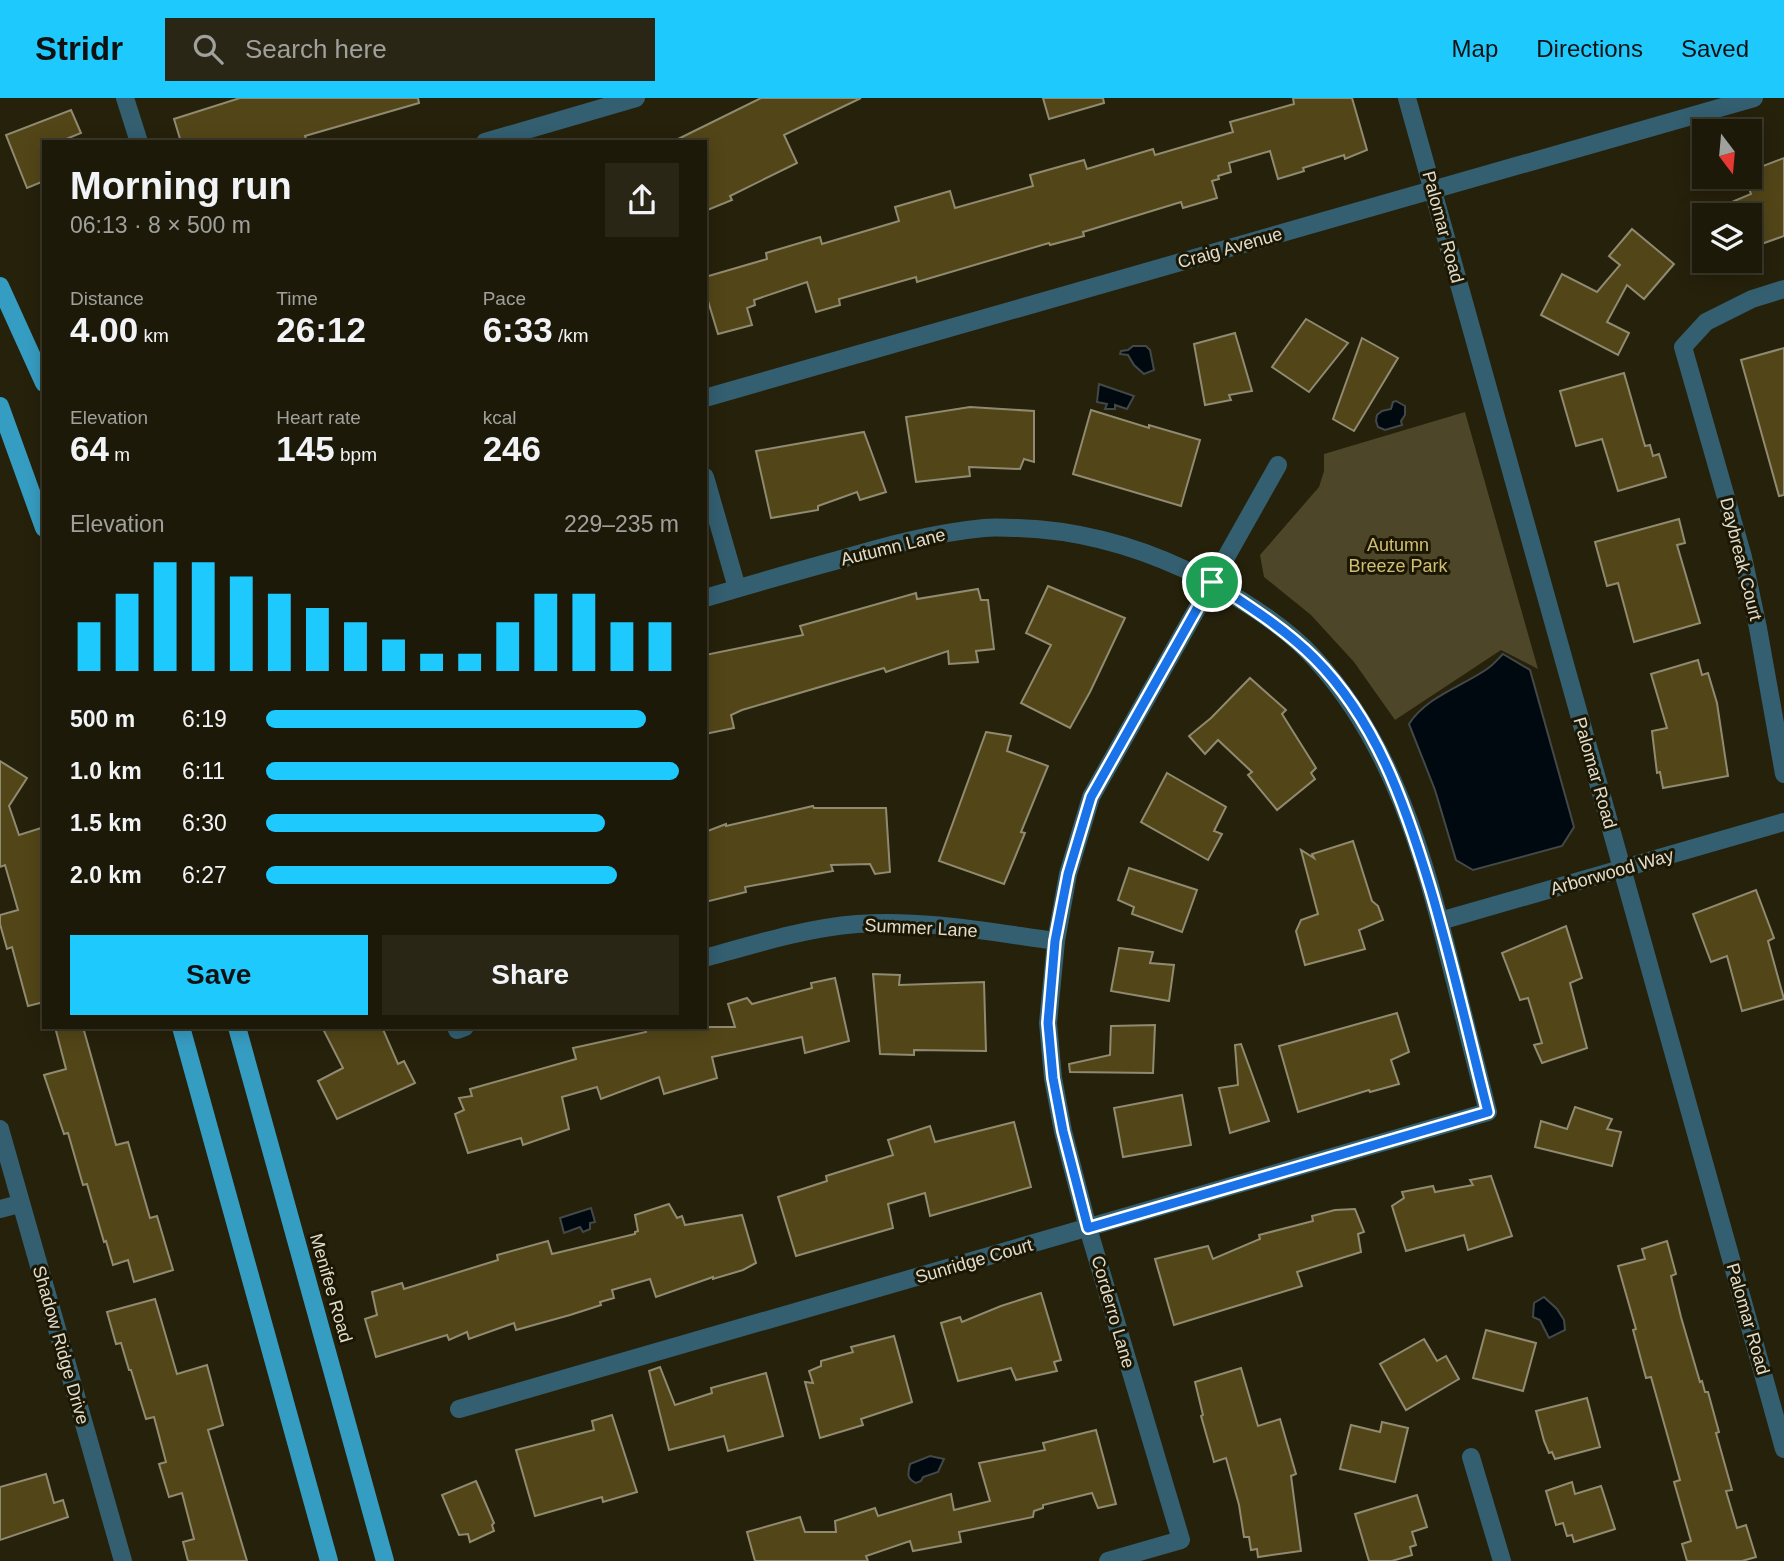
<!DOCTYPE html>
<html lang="en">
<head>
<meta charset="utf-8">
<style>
  :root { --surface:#1c1908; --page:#292616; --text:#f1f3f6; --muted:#a0a09c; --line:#3a3829; --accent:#1ec9fd }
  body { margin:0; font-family:Arial,sans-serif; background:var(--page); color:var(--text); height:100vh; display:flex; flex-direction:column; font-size:26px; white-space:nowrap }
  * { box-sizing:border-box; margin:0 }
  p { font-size:23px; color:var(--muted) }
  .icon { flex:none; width:38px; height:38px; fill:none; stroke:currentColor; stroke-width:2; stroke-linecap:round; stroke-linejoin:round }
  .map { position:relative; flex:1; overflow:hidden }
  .panel { position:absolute; left:42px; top:42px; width:665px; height:889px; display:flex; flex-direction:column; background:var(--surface); border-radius:0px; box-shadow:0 4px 18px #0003,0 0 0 2px var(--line) }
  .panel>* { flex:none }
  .needle { width:46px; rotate:164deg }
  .fabs { position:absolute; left:1692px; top:21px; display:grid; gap:14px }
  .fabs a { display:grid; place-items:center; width:70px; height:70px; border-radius:0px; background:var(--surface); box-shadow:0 4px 18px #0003,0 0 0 2px var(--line); font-size:35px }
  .pin { position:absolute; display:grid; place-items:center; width:60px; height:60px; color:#fff; margin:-30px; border:4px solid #fff; border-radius:50%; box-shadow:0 2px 7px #0007 }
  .round { display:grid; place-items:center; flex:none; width:74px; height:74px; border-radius:0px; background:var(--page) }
  .overview { display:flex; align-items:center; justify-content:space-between; height:119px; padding:0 28px }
  h1 { font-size:38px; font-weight:600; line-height:52px }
  .figures { display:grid; grid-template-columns:repeat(3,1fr); gap:10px; height:119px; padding:7px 28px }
  .figures div { display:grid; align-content:center }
  .figures b { font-size:35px; font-weight:600 }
  .figures small { font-size:19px; font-weight:400 }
  .figures p { font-size:19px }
  .chart { height:196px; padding:14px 28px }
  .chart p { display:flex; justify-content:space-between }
  .chart svg { width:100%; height:126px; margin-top:7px; stroke:var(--accent); stroke-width:6 }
  .primary-button { display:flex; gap:14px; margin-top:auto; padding:14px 28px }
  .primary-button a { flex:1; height:80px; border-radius:0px; background:var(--accent); color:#111; font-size:28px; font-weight:600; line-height:80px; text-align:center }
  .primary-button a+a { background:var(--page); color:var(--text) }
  ul { padding:0 28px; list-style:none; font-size:23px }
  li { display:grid; grid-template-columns:112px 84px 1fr; align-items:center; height:52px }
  li i { height:18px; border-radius:9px; background:var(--accent) }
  header { display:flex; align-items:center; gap:42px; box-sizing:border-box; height:98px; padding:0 35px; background:var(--accent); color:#111 }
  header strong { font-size:33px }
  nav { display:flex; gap:38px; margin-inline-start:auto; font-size:24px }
  .search { width:490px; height:63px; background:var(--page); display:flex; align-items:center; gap:18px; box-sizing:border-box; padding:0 24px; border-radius:0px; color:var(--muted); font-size:26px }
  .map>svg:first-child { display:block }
  .green { fill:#4e4629 }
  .water { fill:#00090f; stroke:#434949; stroke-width:2 }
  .building { fill:#524618; stroke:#908a71; stroke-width:2 }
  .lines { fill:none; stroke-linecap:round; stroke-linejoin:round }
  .minor { stroke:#335f71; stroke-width:18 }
  .major { stroke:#369dc2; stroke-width:18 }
  .route-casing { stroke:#fff; stroke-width:14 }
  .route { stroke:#1a73e8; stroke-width:9 }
  .labels { text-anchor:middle; stroke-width:6; stroke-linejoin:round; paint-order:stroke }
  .street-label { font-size:18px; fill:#e0ddcf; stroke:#1c1703 }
  .park-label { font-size:18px; fill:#d1be75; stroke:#1c1703 }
</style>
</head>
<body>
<header>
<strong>Stridr</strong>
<div class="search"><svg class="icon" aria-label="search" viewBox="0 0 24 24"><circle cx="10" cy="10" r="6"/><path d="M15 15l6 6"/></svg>Search here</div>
<nav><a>Map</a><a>Directions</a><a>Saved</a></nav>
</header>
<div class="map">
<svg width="1784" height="1463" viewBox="0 0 1784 1463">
  <rect width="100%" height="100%" fill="#26210b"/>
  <!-- green -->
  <polygon class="green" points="1465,314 1538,571 1501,552 1395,622 1354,564 1311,517 1264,479 1260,457 1319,389 1324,373 1324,356"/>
  <!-- water -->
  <g class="water">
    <polygon points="1133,248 1146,248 1150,252 1154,272 1144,276 1134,267 1128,257 1120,256 1121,253 1128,252"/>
    <polygon points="1099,286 1134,298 1127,311 1115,307 1115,311 1105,311 1107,306 1097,304"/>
    <polygon points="1396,303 1405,308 1405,317 1401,323 1402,327 1385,332 1378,329 1376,323 1377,317 1382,313 1391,311 1393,304"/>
    <path d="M1503 556 1530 572 1574 729 1562 748 1473 772 1456 762 1435 692 1409 626C1426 599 1461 589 1487 571 1493 567 1498 561 1503 556Z"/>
    <polygon points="591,1110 595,1124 590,1125 590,1131 583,1134 580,1129 564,1135 560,1120"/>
    <polygon points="1544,1199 1557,1211 1564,1222 1565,1232 1549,1240 1540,1222 1533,1219 1534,1205"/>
    <path d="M930 1358 944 1361 938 1374 923 1379 921 1383 916 1385C906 1380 908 1376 910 1366Z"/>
  </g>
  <!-- building -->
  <g class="building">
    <polygon points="240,0 418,0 419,5 305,38 307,44 181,44 174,21"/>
    <polygon points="761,0 861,0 784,37 797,65 730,98 732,102 705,113 705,44 672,44"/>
    <polygon points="1043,0 1103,0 1104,5 1049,21"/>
    <polygon points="1293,0 1352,0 1367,52 1345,61 1344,57 1303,70 1304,73 1301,74 1278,81 1270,53 1229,65 1231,74 1218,78 1219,81 1212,83 1217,100 1183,110 1181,104 1083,134 1084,138 1050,147 1049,145 917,184 916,179 839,201 840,207 816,214 807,184 754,202 755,207 747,210 752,227 718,236 705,193 705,179 767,161 766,155 820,139 822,146 899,123 895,109 950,93 955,110 1033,88 1030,77 1069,66 1084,62 1087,71 1153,51 1155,57 1233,34 1230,24 1294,6"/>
    <polygon points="71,12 81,35 59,44 44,44 44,83 27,90 6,37"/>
    <polygon points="1784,60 1784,138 1750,150 1750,117 1701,117 1751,96 1745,79 1750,79 1750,73"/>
    <polygon points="1632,131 1674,166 1644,201 1627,187 1607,224 1629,235 1618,257 1541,217 1562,176 1597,194 1620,167 1609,158"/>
    <polygon points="1306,221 1348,245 1309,294 1272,269"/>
    <polygon points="1235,235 1252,293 1229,297 1231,302 1205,307 1194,246"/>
    <polygon points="1362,240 1398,260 1354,333 1333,321"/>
    <polygon points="1784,250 1784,397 1779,398 1741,262"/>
    <polygon points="1624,275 1645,348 1650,347 1653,358 1659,356 1666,379 1618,393 1602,341 1576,348 1560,293"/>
    <polygon points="970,309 1034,313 1034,364 1024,361 1020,371 969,369 970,378 916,384 906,319"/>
    <polygon points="1091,312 1149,330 1149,327 1200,342 1181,408 1073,376"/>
    <polygon points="864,334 886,394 860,402 857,394 818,408 818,412 771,420 756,353"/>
    <polygon points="1679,421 1685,445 1677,447 1700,525 1634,544 1618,485 1607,488 1595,444"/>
    <polygon points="1048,488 1125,520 1090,594 1070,630 1021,605 1051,547 1026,535"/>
    <polygon points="978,491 981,502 988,502 994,551 976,553 978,564 949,566 948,553 886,574 884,570 742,612 731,617 734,630 705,636 705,557 803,537 800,528 916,495 917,501"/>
    <polygon points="1698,562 1702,577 1708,575 1717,605 1728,678 1663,690 1660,674 1657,675 1652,633 1667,630 1651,576"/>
    <polygon points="1250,580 1286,612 1282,616 1316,670 1311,675 1315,681 1277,712 1248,677 1252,674 1218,642 1205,656 1189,638 1211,620"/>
    <polygon points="986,634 1011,638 1007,653 1048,668 1021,734 1025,735 1004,786 939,763"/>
    <polygon points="0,663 27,680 9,708 19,737 41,730 44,740 44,904 28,908 12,849 7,851 0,826 0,817 18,812 5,767 0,769"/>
    <polygon points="1167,675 1226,709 1214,733 1222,736 1208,762 1141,724"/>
    <polygon points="813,708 814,710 886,710 890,774 875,776 870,766 831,767 833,773 745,789 746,794 705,804 705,734 726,726 726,728"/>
    <polygon points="1353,743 1372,803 1378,808 1383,822 1359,832 1365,851 1305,867 1296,833 1301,822 1318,816 1301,752 1314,760 1312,756"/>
    <polygon points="1129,770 1197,792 1182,834 1132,816 1134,809 1118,802"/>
    <polygon points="1756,792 1774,840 1768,843 1784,901 1742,913 1727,858 1711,864 1693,816"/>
    <polygon points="1566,828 1582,880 1570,885 1587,950 1542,965 1534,947 1542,945 1528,900 1520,902 1502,855"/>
    <polygon points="1119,850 1153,854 1150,865 1174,867 1169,903 1111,893"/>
    <polygon points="873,876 900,877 899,887 984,884 986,953 914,952 914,957 880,956"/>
    <polygon points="835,880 849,943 805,955 802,939 712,959 717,980 664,996 659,979 601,1001 597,989 562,999 569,1031 523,1047 521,1040 468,1055 455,1016 464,1012 459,1000 472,998 470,991 576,961 573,950 646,934 645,929 735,929 728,906 747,900 752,906 812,890 811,885"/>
    <polygon points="1397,915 1409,954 1391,962 1399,986 1370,994 1369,992 1298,1014 1279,948"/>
    <polygon points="1155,927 1153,975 1070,974 1069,966 1110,957 1111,928"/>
    <polygon points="55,929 83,929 116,1047 128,1044 150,1120 157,1118 173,1172 134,1184 128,1162 113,1167 106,1143 104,1144 87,1086 83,1087 68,1035 64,1036 44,977 66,971"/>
    <polygon points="322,929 382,929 398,966 404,963 415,985 337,1021 318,983 343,970"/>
    <polygon points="1241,946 1269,1023 1230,1035 1219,990 1238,987 1235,947"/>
    <polygon points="1182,997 1191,1047 1123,1059 1114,1010"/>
    <polygon points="1575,1009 1612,1021 1607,1031 1621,1034 1612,1068 1535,1049 1541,1023 1567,1031"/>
    <polygon points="1014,1024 1031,1089 930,1118 925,1095 888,1106 893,1130 796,1158 778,1099 827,1083 826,1078 893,1057 888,1042 930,1028 935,1044"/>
    <polygon points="1491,1078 1512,1138 1468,1152 1464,1137 1406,1153 1392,1108 1404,1100 1402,1094 1433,1088 1435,1094 1473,1087 1470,1082"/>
    <polygon points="669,1106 677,1120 682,1118 685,1127 742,1117 756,1165 743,1172 713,1181 713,1179 656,1199 650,1181 612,1192 614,1200 600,1204 601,1207 570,1217 516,1232 514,1225 469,1241 467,1234 449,1242 447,1237 376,1259 365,1221 377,1217 372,1194 402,1185 404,1191 498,1162 497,1157 548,1143 552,1156 635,1136 635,1134 638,1133 635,1117"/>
    <polygon points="1355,1111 1364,1134 1358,1136 1361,1154 1297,1174 1302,1188 1174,1227 1155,1161 1208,1148 1213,1161 1260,1141 1259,1137 1313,1123 1312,1118 1335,1112"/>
    <polygon points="1667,1143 1676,1176 1671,1178 1681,1219 1700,1284 1702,1283 1705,1294 1708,1294 1719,1334 1716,1335 1732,1392 1726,1393 1737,1430 1746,1427 1756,1459 1742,1463 1687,1463 1682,1446 1691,1443 1674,1384 1680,1382 1651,1279 1646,1280 1633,1232 1636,1231 1618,1168 1645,1161 1642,1151"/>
    <polygon points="1041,1195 1061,1262 1054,1264 1057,1273 1016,1282 1011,1270 958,1283 941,1225 960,1219 962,1224 1001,1208"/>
    <polygon points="155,1201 177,1276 207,1267 223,1327 208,1332 247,1463 188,1463 183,1444 194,1441 182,1395 169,1399 159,1366 166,1364 154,1319 146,1321 131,1272 129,1272 121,1245 116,1246 107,1214"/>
    <polygon points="1486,1232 1536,1245 1523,1293 1473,1280"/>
    <polygon points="894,1238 912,1304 861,1321 863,1327 820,1340 805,1284 813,1285 809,1273 821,1268 821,1263 853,1254 851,1249"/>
    <polygon points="1424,1241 1437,1263 1446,1258 1459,1281 1406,1312 1380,1266"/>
    <polygon points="660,1269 675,1307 712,1295 711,1290 766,1275 783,1338 728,1353 724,1338 669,1352 649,1273"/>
    <polygon points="1241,1270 1258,1328 1280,1321 1296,1376 1291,1378 1301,1453 1258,1459 1257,1451 1251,1452 1249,1439 1244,1439 1239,1407 1226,1360 1214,1364 1213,1360 1201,1318 1203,1317 1195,1284"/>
    <polygon points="1587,1300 1600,1349 1555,1361 1552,1354 1549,1355 1544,1343 1536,1313"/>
    <polygon points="612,1317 637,1394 603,1404 602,1399 535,1418 516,1352 594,1332 592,1323"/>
    <polygon points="1382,1324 1408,1330 1395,1384 1340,1371 1351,1327 1380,1334"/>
    <polygon points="1096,1332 1116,1406 1098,1410 1092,1395 1043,1407 1043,1410 1034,1413 1033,1419 959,1434 961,1444 913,1453 910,1443 866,1458 868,1463 755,1463 747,1434 800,1419 805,1434 836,1434 835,1423 875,1410 878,1418 951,1396 954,1412 990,1403 979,1365 1045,1352 1043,1345"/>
    <polygon points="46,1376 54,1405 63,1402 68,1419 0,1442 0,1389"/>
    <polygon points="476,1383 494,1425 492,1427 494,1433 470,1444 468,1436 459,1437 442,1397"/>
    <polygon points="1572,1384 1575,1396 1601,1388 1615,1431 1574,1444 1572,1437 1567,1438 1563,1425 1556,1427 1546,1393"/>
    <polygon points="1417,1397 1427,1429 1412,1434 1416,1447 1410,1449 1412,1457 1392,1463 1369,1463 1355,1416"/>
  </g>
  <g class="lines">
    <!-- minor -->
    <g class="minor">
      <polyline points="125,0 139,44"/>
      <polyline points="1407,0 1784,1351"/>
      <polyline points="485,44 636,0"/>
      <polyline points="1784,191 1752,201 1706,224 1683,249 1743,459 1758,530 1784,676"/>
      <polyline points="705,300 1754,0"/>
      <polyline points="705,379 737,490"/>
      <polyline points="1440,823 1784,724"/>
      <path d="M705 860C755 846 806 830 857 826 924 821 990 834 1056 843"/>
      <polyline points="456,929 457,932 465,929"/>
      <polyline points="0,1031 123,1463"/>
      <polyline points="0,1111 19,1106"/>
      <path d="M459 1311 1488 1014C1475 964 1463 914 1450 864 1423 755 1393 647 1316 562 1284 526 1228 492 1184 471 1130 446 1077 432 1018 430 1007 430 995 429 984 430 933 435 886 448 838 462 794 474 749 487 705 500"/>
      <polyline points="1471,1359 1502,1463"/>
      <polyline points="1108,1463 1181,1442 1088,1130 1063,1033 1053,980 1048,925 1056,843 1068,776 1091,699 1278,367"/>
    </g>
    <!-- major -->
    <g class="major">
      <polyline points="0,188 44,285"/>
      <polyline points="0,308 44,430"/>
      <polyline points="181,929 329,1463"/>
      <polyline points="237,929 385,1463"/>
    </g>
  </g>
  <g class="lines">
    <defs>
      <path id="route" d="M1212 484C1247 507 1284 530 1314 560 1376 622 1405 706 1430 789 1452 863 1469 939 1488 1014L1088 1130 1063 1033 1053 980 1048 925 1055 843 1068 776 1091 699Z"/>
    </defs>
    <!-- route casing -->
    <use href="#route" class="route-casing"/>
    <!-- route -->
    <use href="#route" class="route"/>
  </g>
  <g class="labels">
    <!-- street labels -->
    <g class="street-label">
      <text transform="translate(1443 129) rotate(75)" y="6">Palomar Road</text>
      <text transform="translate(1230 150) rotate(-16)" y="6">Craig Avenue</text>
      <text transform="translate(893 449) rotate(-14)" y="6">Autumn Lane</text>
      <text transform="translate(1741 461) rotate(76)" y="6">Daybreak Court</text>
      <text transform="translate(1595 675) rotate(74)" y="6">Palomar Road</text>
      <text transform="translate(1612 774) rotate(-16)" y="6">Arborwood Way</text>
      <text transform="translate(921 830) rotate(3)" y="6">Summer Lane</text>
      <text transform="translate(974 1163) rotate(-16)" y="6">Sunridge Court</text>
      <text transform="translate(331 1190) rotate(74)" y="6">Menifee Road</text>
      <text transform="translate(1113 1214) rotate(74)" y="6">Corderro Lane</text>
      <text transform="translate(1748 1221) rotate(74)" y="6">Palomar Road</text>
      <text transform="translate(61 1247) rotate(74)" y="6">Shadow Ridge Drive</text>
    </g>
    <!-- park labels -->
    <g class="park-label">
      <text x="1398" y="453">Autumn<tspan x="1398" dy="21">Breeze Park</tspan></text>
    </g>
  </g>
</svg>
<div class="fabs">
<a><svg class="needle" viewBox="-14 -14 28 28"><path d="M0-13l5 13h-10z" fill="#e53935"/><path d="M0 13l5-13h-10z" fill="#a0a09c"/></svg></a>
<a><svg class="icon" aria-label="layers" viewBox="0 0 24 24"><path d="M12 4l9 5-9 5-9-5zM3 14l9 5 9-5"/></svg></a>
</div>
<div class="pin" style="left:1212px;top:484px;background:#1e9e55"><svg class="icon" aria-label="arrive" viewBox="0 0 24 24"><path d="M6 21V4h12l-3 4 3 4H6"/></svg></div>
<section class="panel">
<div class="overview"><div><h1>Morning run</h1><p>06:13 · 8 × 500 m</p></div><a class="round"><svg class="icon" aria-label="share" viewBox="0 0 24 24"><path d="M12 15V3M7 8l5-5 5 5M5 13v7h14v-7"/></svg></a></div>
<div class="figures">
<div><p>Distance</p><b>4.00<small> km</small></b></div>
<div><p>Time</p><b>26:12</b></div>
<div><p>Pace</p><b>6:33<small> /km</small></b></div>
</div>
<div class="figures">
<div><p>Elevation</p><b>64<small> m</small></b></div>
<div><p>Heart rate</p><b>145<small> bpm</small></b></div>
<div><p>kcal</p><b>246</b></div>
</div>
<div class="chart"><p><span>Elevation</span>229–235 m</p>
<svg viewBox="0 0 160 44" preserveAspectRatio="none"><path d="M5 44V27M15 44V17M25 44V6M35 44V6M45 44V11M55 44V17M65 44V22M75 44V27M85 44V33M95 44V38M105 44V38M115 44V27M125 44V17M135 44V17M145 44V27M155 44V27"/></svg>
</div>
<ul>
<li><b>500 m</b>6:19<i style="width:92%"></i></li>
<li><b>1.0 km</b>6:11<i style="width:100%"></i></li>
<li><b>1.5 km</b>6:30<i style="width:82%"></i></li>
<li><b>2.0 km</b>6:27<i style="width:85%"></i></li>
</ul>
<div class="primary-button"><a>Save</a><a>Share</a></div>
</section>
</div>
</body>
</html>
